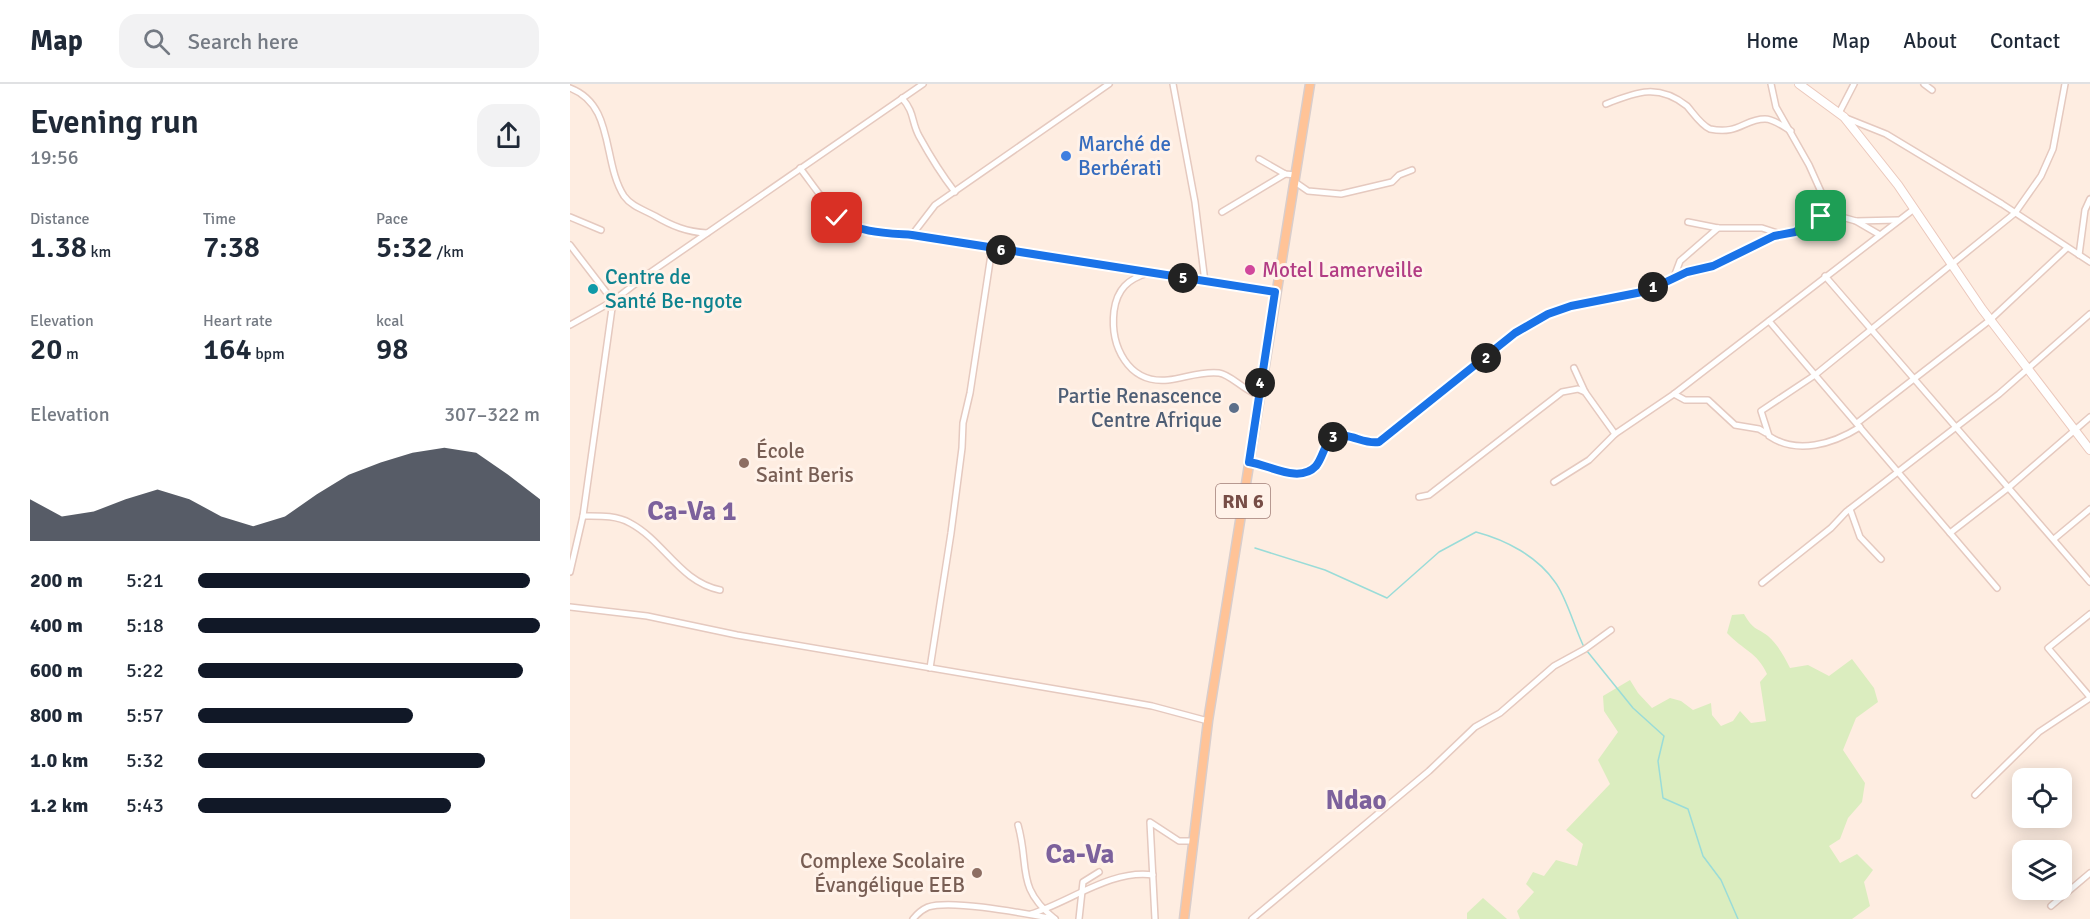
<!DOCTYPE html>
<html lang="en">
<head>
<meta charset="utf-8">
<style>
  :root { --surface:#fff; --page:#f2f2f3; --text:#1f2937; --muted:#747a83; --line:#e0e1e3; --accent:#111827 }
  body { margin:0; font-family:Signika,sans-serif; background:var(--page); color:var(--text); height:100vh; display:flex; flex-direction:column; font-size:22px; white-space:nowrap }
  * { box-sizing:border-box; margin:0 }
  p { font-size:20px; color:var(--muted) }
  .icon { flex:none; width:33px; height:33px; fill:none; stroke:currentColor; stroke-width:2; stroke-linecap:round; stroke-linejoin:round }
  .map { position:relative; flex:1; overflow:hidden }
  .side { display:flex; flex-direction:column; background:var(--surface); width:570px }
  .side>* { flex:none }
  .fabs { position:absolute; left:1442px; top:684px; display:grid; gap:12px }
  .fabs a { display:grid; place-items:center; width:60px; height:60px; border-radius:12px; background:var(--surface); box-shadow:0 3px 15px #0003; font-size:30px }
  .pin { position:absolute; display:grid; place-items:center; width:51px; height:51px; color:#fff; margin:-26px; border-radius:12px; box-shadow:0 3px 9px #0006 }
  .km { position:absolute; width:30px; height:30px; margin:-15px; border-radius:50%; background:#222; color:#fff; font-size:16px; line-height:30px; text-align:center }
  .round { display:grid; place-items:center; flex:none; width:63px; height:63px; border-radius:18px; background:var(--page) }
  .summary { display:flex; align-items:center; justify-content:space-between; height:102px; padding:0 30px }
  h1 { font-size:33px; font-weight:600; line-height:45px }
  .figures { display:grid; grid-template-columns:repeat(3,1fr); gap:9px; height:102px; padding:6px 30px }
  .figures div { display:grid; align-content:center }
  .figures b { font-size:30px; font-weight:600 }
  .figures small { font-size:16px; font-weight:400 }
  .figures p { font-size:16px }
  .chart { height:168px; padding:12px 30px }
  .chart p { display:flex; justify-content:space-between }
  .chart svg { width:100%; height:108px; margin-top:6px; fill:var(--accent); opacity:.7 }
  ul { padding:0 30px; list-style:none; font-size:20px }
  li { display:grid; grid-template-columns:96px 72px 1fr; align-items:center; height:45px }
  li i { height:15px; border-radius:8px; background:var(--accent) }
  header { display:flex; align-items:center; gap:36px; box-sizing:border-box; height:84px; padding:0 30px; background:var(--surface); border-bottom:2px solid var(--line) }
  header strong { font-size:28px }
  nav { display:flex; gap:33px; margin-inline-start:auto; font-size:21px }
  .search { width:420px; height:54px; background:var(--page); display:flex; align-items:center; gap:15px; box-sizing:border-box; padding:0 21px; border-radius:18px; color:var(--muted); font-size:22px }
  main { display:flex; flex:1; min-height:0 }
  .map>svg:first-child { display:block }
  .green { fill:#dbedbf }
  .lines { fill:none; stroke-linecap:round; stroke-linejoin:round }
  .stream { stroke:#9adcd8; stroke-width:1.5 }
  .street-casing { stroke:#e5c9bf; stroke-width:8 }
  .secondary-casing { stroke:#ebc8bc; stroke-width:10 }
  .primary-casing { stroke:#d9cdcb; stroke-width:11 }
  .street { stroke:#fff; stroke-width:5 }
  .secondary { stroke:#fff; stroke-width:8 }
  .primary { stroke:#ffc397; stroke-width:8 }
  .route-casing { stroke:#fff; stroke-width:12 }
  .route { stroke:#1a73e8; stroke-width:8 }
  .shop-dot { fill:#3f7fe0; stroke:#fff2e9; stroke-width:2 }
  .hotel-dot { fill:#d1479c; stroke:#fff2e9; stroke-width:2 }
  .culture-dot { fill:#0f9aa8; stroke:#fff2e9; stroke-width:2 }
  .service-dot { fill:#5c6f8a; stroke:#fff2e9; stroke-width:2 }
  .education-dot { fill:#8d6e63; stroke:#fff2e9; stroke-width:2 }
  .labels { text-anchor:middle; stroke-width:6; stroke-linejoin:round; paint-order:stroke }
  .shield { fill:#fff2e9; stroke:#a07e77; stroke-width:1.5 }
  .shield-label { font-size:20px; font-weight:bold; fill:#774d46 }
  .shop-label { font-size:21px; fill:#366cbe; stroke:#fff2e9; text-anchor:start }
  .hotel-label { font-size:21px; fill:#b23c85; stroke:#fff2e9; text-anchor:start }
  .culture-label { font-size:21px; fill:#0d838f; stroke:#fff2e9; text-anchor:start }
  .service-label { font-size:21px; fill:#4e5e75; stroke:#fff2e9; text-anchor:end }
  .education-label { font-size:21px; fill:#785e54; stroke:#fff2e9; text-anchor:start }
  .district-label { font-size:27px; font-weight:bold; fill:#7c619c; stroke:#fff2e9 }
</style>
</head>
<body>
<header>
<strong>Map</strong>
<div class="search"><svg class="icon" aria-label="search" viewBox="0 0 24 24"><circle cx="10" cy="10" r="6"/><path d="M15 15l6 6"/></svg>Search here</div>
<nav><a>Home</a><a>Map</a><a>About</a><a>Contact</a></nav>
</header>
<main>
<section class="side">
<div class="summary"><div><h1>Evening run</h1><p>19:56</p></div><a class="round"><svg class="icon" aria-label="share" viewBox="0 0 24 24"><path d="M12 15V3M7 8l5-5 5 5M5 13v7h14v-7"/></svg></a></div>
<div class="figures">
<div><p>Distance</p><b>1.38<small> km</small></b></div>
<div><p>Time</p><b>7:38</b></div>
<div><p>Pace</p><b>5:32<small> /km</small></b></div>
</div>
<div class="figures">
<div><p>Elevation</p><b>20<small> m</small></b></div>
<div><p>Heart rate</p><b>164<small> bpm</small></b></div>
<div><p>kcal</p><b>98</b></div>
</div>
<div class="chart"><p><span>Elevation</span>307–322 m</p>
<svg viewBox="0 0 160 44" preserveAspectRatio="none"><path d="M0 44V27L10 34L20 32L30 27L40 23L50 27L60 34L70 38L80 34L90 25L100 17L110 12L120 8L130 6L140 8L150 17L160 27V44z"/></svg>
</div>
<ul>
<li><b>200 m</b>5:21<i style="width:97%"></i></li>
<li><b>400 m</b>5:18<i style="width:100%"></i></li>
<li><b>600 m</b>5:22<i style="width:95%"></i></li>
<li><b>800 m</b>5:57<i style="width:63%"></i></li>
<li><b>1.0 km</b>5:32<i style="width:84%"></i></li>
<li><b>1.2 km</b>5:43<i style="width:74%"></i></li>
</ul>
</section>
<div class="map">
<svg width="1520" height="835" viewBox="0 0 1520 835">
  <rect width="100%" height="100%" fill="#feede1"/>
  <!-- green -->
  <g class="green">
    <path d="M1174 530C1184 547 1185 542 1198 552 1208 561 1214 572 1220 584L1238 581 1259 592 1282 575 1304 604 1308 618 1286 634 1273 666 1295 699 1292 718 1278 734 1270 755 1259 762 1270 779 1287 770 1303 786 1294 798 1300 822 1282 835H950L947 827 964 808 956 800 963 788 974 792 986 776 1007 782 1013 760 996 746 1040 700 1028 676 1048 648 1034 627 1033 612 1060 596 1068 609 1082 624 1100 614 1111 617 1123 626 1141 619 1142 631 1151 642 1163 637 1170 627 1181 639 1196 637 1190 598 1197 590C1188 569 1173 566 1157 549L1162 531Z"/>
    <polygon points="913,814 937,835 897,835 897,829"/>
  </g>
  <g class="lines">
    <!-- stream -->
    <g class="stream">
      <path d="M685 464 755 486 817 514 869 468 906 448C936 456 967 472 985 498 996 512 1005 545 1014 563"/>
      <polyline points="1017,567 1063,624 1094,652 1088,677 1093,714 1118,725 1133,772 1151,796 1168,835"/>
    </g>
    <defs>
      <g id="street">
        <polyline points="603,0 625,118 635,198"/>
        <polyline points="1201,0 1206,23 1239,81 1261,130"/>
        <polyline points="1354,0 1362,6"/>
        <path d="M0 4C45 21 32 78 54 112 61 122 74 126 85 132 102 142 117 148 137 149"/>
        <path d="M332 14C345 29 341 37 349 52 360 72 371 90 385 108"/>
        <path d="M1036 20C1068 7 1089 0 1117 22 1124 30 1131 41 1140 45 1169 51 1174 35 1195 35 1204 35 1214 43 1221 47"/>
        <polyline points="1269,29 1284,0"/>
        <polyline points="1276,34 1316,50 1432,120 1520,178"/>
        <polyline points="689,75 715,90 726,91"/>
        <path d="M230 84C274 143 268 144 342 151L705 208"/>
        <polyline points="725,98 738,107 771,110 822,98 829,91 842,86"/>
        <polyline points="652,128 715,90"/>
        <polyline points="0,133 31,146"/>
        <polyline points="1286,137 1328,136"/>
        <polyline points="1118,138 1148,144 1192,144 1210,150"/>
        <polyline points="342,151 365,121 539,0"/>
        <polyline points="0,161 43,217 13,432 0,488"/>
        <polyline points="1509,171 1515,126 1520,115"/>
        <path d="M578 189C558 195 547 205 544 227 540 262 558 300 598 296 615 294 631 287 649 289 660 290 673 306 688 311"/>
        <polyline points="1255,192 1520,498"/>
        <polyline points="1104,193 1110,177 1148,144"/>
        <polyline points="1199,237 1427,504"/>
        <polyline points="0,241 43,217 78,190 353,0"/>
        <polyline points="1004,284 1015,308 1045,350"/>
        <polyline points="1104,310 1115,316 1138,316 1165,341 1189,345 1196,349"/>
        <polyline points="1287,339 1420,236 1497,164"/>
        <path d="M1290 343C1263 360 1227 371 1199 352L1191 327 1245 291 1445 129 1471 92 1483 65 1495 0"/>
        <path d="M679 378 730 390 745 382 762 353C779 347 793 362 809 358L945 249 989 225 1077 206 1117 188 1143 181 1204 152 1225 148 1252 132 1261 130 1286 137 1310 151"/>
        <polyline points="984,398 1019,376 1045,350 1104,310 1344,125"/>
        <polyline points="849,413 859,411 992,308 1008,305 1015,308"/>
        <polyline points="1280,425 1290,453 1311,475"/>
        <path d="M13 432C29 432 46 431 60 439 94 457 110 498 150 506"/>
        <polyline points="1380,449 1438,404 1520,333"/>
        <polyline points="1484,455 1520,425"/>
        <polyline points="1192,499 1261,444 1276,428 1429,310 1520,230"/>
        <polyline points="0,523 77,532 167,551 526,612 582,622 638,637"/>
        <polyline points="1520,530 1478,564 1520,613"/>
        <polyline points="360,584 381,449 392,364 393,339 400,309 422,164"/>
        <polyline points="1405,711 1469,648 1520,614"/>
        <path d="M448 741C460 783 445 803 485 835"/>
        <polyline points="1481,822 1520,789"/>
        <path d="M461 830C500 818 541 785 583 791"/>
        <path d="M343 835C347 830 351 826 358 823 382 815 457 830 485 835"/>
        <polyline points="509,835 513,798 529,788"/>
        <polyline points="585,835 580,738 609,757 624,757"/>
        <polyline points="682,835 859,687 905,643 930,629 984,582 1015,565 1041,546"/>
      </g>
      <polyline id="secondary" points="1229,0 1274,33 1328,101 1412,225 1520,366"/>
      <polyline id="primary" points="614,835 638,637 740,0"/>
    </defs>
    <!-- street casing -->
    <use href="#street" class="street-casing"/>
    <!-- secondary casing -->
    <use href="#secondary" class="secondary-casing"/>
    <!-- primary casing -->
    <use href="#primary" class="primary-casing"/>
    <!-- street -->
    <use href="#street" class="street"/>
    <!-- secondary -->
    <use href="#secondary" class="secondary"/>
    <!-- primary -->
    <use href="#primary" class="primary"/>
  </g>
  <g class="lines">
    <defs>
      <path id="route" d="M267 134C290 149 316 149 342 151L705 208 679 378C700 381 729 400 746 382 753 373 754 361 762 353 779 347 793 361 809 358L945 249 978 230 1001 222 1077 207 1117 188 1143 182 1204 152 1225 148 1251 132"/>
    </defs>
    <!-- route casing -->
    <use href="#route" class="route-casing"/>
    <!-- route -->
    <use href="#route" class="route"/>
  </g>
  <!-- markers -->
  <circle class="shop-dot" cx="496" cy="72" r="6"/>
  <circle class="hotel-dot" cx="680" cy="186" r="6"/>
  <circle class="culture-dot" cx="23" cy="205" r="6"/>
  <circle class="service-dot" cx="664" cy="324" r="6"/>
  <g class="education-dot">
    <circle cx="174" cy="379" r="6"/>
    <circle cx="407" cy="789" r="6"/>
  </g>
  <g class="labels">
    <!-- shield labels -->
    <rect class="shield" x="646" y="400" width="54" height="34" rx="4.5"/>
    <g class="shield-label">
      <text x="673" y="424">RN 6</text>
    </g>
    <!-- shop labels -->
    <g class="shop-label">
      <text x="508" y="67">Marché de<tspan x="508" dy="24">Berbérati</tspan></text>
    </g>
    <!-- hotel labels -->
    <g class="hotel-label">
      <text x="692" y="193">Motel Lamerveille</text>
    </g>
    <!-- culture labels -->
    <g class="culture-label">
      <text x="35" y="200">Centre de<tspan x="35" dy="24">Santé Be-ngote</tspan></text>
    </g>
    <!-- service labels -->
    <g class="service-label">
      <text x="652" y="319">Partie Renascence<tspan x="652" dy="24">Centre Afrique</tspan></text>
    </g>
    <!-- education labels -->
    <g class="education-label">
      <text x="186" y="374">École<tspan x="186" dy="24">Saint Beris</tspan></text>
      <text x="395" y="784" text-anchor="end">Complexe Scolaire<tspan x="395" dy="24">Évangélique EEB</tspan></text>
    </g>
    <!-- district labels -->
    <g class="district-label">
      <text x="122" y="436">Ca-Va 1</text>
      <text x="786" y="725">Ndao</text>
      <text x="510" y="779">Ca-Va</text>
    </g>
  </g>
</svg>
<div class="fabs">
<a><svg class="icon" aria-label="locate" viewBox="0 0 24 24"><circle cx="12" cy="12" r="6"/><path d="M12 2v4M12 18v4M2 12h4M18 12h4"/></svg></a>
<a><svg class="icon" aria-label="layers" viewBox="0 0 24 24"><path d="M12 4l9 5-9 5-9-5zM3 14l9 5 9-5"/></svg></a>
</div>
<div class="pin" style="left:1251px;top:132px;background:#1e9e55"><svg class="icon" aria-label="arrive" viewBox="0 0 24 24"><path d="M6 21V4h12l-3 4 3 4H6"/></svg></div>
<div class="pin" style="left:267px;top:134px;background:#d93025"><svg class="icon" aria-label="check" viewBox="0 0 24 24"><path d="M5 12l5 5 9-10"/></svg></div>
<b class="km" style="left:1083px;top:203px">1</b>
<b class="km" style="left:916px;top:274px">2</b>
<b class="km" style="left:763px;top:353px">3</b>
<b class="km" style="left:690px;top:299px">4</b>
<b class="km" style="left:613px;top:194px">5</b>
<b class="km" style="left:431px;top:166px">6</b>
</div>
</main>
</body>
</html>
